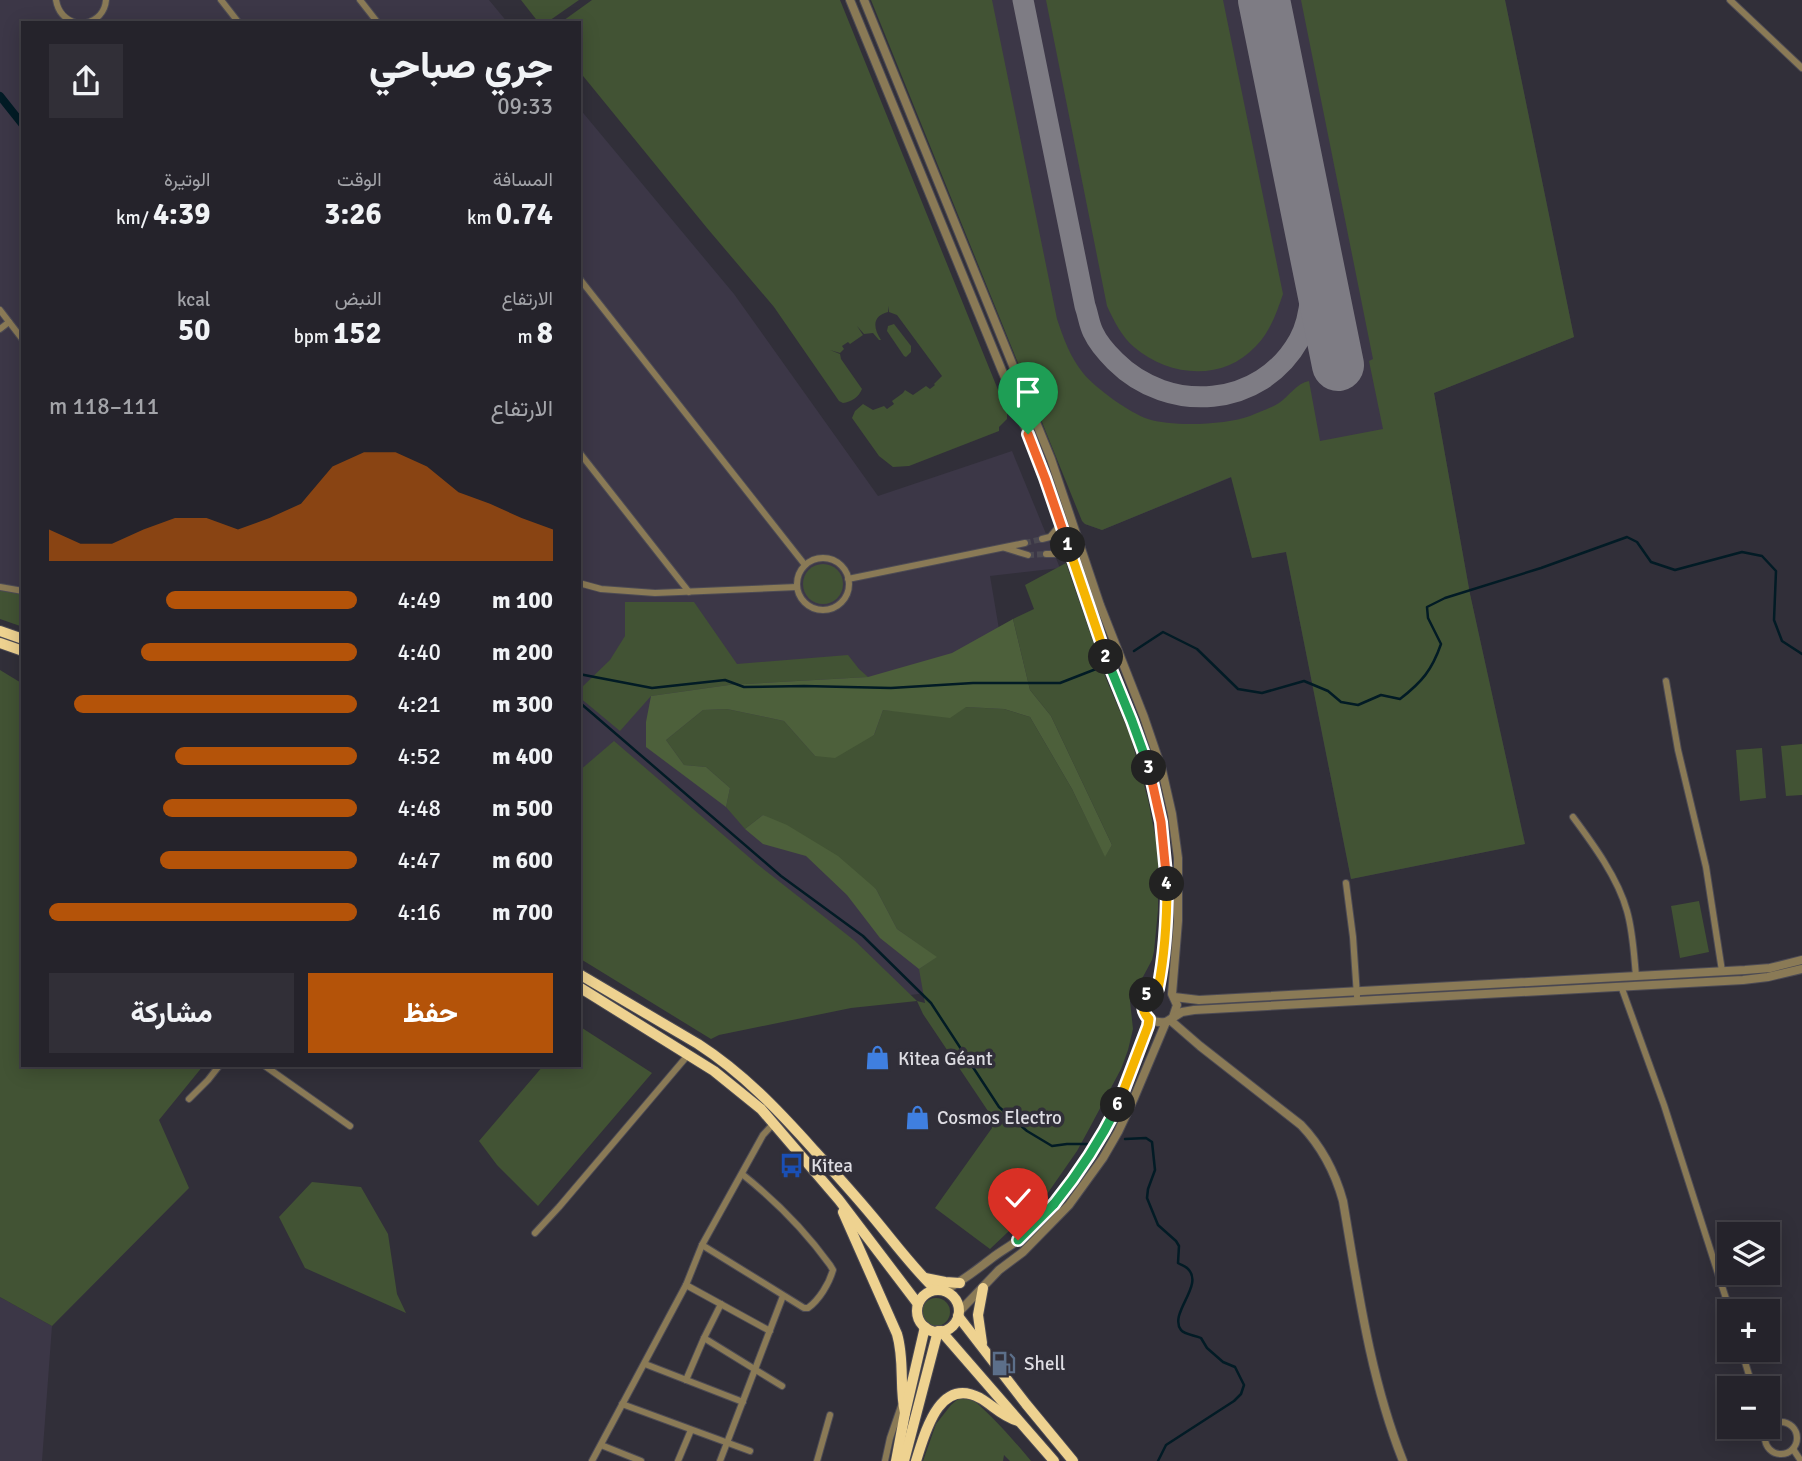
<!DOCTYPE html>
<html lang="ar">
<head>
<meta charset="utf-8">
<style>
  :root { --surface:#25232b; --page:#312f37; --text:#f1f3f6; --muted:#a3a4a9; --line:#424047; --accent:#b45309 }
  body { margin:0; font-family:Signika,Vazirmatn,sans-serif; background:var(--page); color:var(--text); direction:rtl; height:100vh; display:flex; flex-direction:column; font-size:26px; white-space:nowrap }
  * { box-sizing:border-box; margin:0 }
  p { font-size:23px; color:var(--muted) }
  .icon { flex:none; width:38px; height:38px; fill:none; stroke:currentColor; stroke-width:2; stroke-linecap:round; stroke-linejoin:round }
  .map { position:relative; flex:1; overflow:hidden; direction:ltr }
  .side { position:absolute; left:21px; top:21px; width:560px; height:1046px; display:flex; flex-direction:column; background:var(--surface); border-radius:0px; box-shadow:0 4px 18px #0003,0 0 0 2px var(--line); direction:rtl }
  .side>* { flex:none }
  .tools { position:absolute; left:1717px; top:1222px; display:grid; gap:14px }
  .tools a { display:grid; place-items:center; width:63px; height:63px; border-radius:0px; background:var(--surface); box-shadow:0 4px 18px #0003,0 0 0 2px var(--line); font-size:35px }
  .pin { position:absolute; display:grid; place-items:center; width:60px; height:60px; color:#fff; margin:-72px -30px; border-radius:50% 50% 50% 0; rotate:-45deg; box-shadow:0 0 7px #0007 }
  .pin .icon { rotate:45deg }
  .km { position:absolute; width:35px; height:35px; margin:-18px; border-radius:50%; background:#222; color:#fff; font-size:19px; line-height:35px; text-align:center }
  .round { display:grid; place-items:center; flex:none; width:74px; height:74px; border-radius:0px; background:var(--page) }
  .overview { display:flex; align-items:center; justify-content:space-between; height:119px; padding:0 28px }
  h1 { font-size:38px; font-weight:800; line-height:52px }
  .stats { display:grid; grid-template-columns:repeat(3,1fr); gap:10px; height:119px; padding:7px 28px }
  .stats div { display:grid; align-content:center }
  .stats b { font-size:30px; font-weight:800 }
  .stats small { font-size:19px; font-weight:400 }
  .stats p { font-size:19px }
  .chart { height:196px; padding:14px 28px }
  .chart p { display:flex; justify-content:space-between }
  .chart svg { width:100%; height:126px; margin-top:7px; fill:var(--accent); opacity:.7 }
  .cta { display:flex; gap:14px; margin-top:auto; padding:14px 28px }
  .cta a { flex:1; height:80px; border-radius:0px; background:var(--accent); color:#fff; font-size:28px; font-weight:800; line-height:80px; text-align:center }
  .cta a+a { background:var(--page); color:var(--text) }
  ul { padding:0 28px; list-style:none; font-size:23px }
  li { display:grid; grid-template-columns:112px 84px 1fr; align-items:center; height:52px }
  li i { height:18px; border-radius:9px; background:var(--accent) }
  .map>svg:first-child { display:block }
  .built { fill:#3c3747 }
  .green { fill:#425334 }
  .forest { fill:#4d603b }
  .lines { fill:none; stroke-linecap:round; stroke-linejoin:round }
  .stream { stroke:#021b25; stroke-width:2.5 }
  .canal { stroke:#021b25; stroke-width:8 }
  .taxiway { stroke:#7e7c84; stroke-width:21 }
  .runway { stroke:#7e7c84; stroke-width:52 }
  .minor-tunnel { stroke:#4b4952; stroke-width:6; stroke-dasharray:6 3; stroke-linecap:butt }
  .minor-casing { stroke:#4d4b54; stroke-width:8 }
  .tertiary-casing { stroke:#4d4b54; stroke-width:10 }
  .trunk-casing { stroke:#4d4b54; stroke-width:12 }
  .minor { stroke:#8a7a56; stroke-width:6 }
  .tertiary { stroke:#8a7a56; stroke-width:8 }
  .trunk { stroke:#eed290; stroke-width:10 }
  .split-1-casing { stroke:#fff; stroke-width:14 }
  .split-2-casing { stroke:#fff; stroke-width:14 }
  .split-3-casing { stroke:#fff; stroke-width:14 }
  .split-4-casing { stroke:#fff; stroke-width:14 }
  .split-5-casing { stroke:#fff; stroke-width:14 }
  .split-6-casing { stroke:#fff; stroke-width:14 }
  .split-7-casing { stroke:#fff; stroke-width:14 }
  .split-8-casing { stroke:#fff; stroke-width:14 }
  .split-1 { stroke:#f0652b; stroke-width:9 }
  .split-2 { stroke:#f5b400; stroke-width:9 }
  .split-3 { stroke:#22a559; stroke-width:9 }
  .split-4 { stroke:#f0652b; stroke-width:9 }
  .split-5 { stroke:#f5b400; stroke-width:9 }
  .split-6 { stroke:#f5b400; stroke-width:9 }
  .split-7 { stroke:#22a559; stroke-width:9 }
  .split-8 { stroke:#22a559; stroke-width:9 }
  .labels { text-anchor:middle; stroke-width:7; stroke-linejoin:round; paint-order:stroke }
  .poi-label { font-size:19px; fill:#dedde3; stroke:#312f39; text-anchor:start }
</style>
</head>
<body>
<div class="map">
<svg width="1802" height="1461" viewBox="0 0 1802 1461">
  <rect width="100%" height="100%" fill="#312f39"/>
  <!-- built -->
  <g class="built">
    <polygon points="0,0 489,0 508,23 23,23 23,597 0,592"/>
    <polygon points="906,0 1505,0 1574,337 1434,393 1470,594 1525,844 1351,879 1286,552 1252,558 1232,477 1102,530 1085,524"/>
    <polygon points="579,108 734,294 878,496 1012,451 1060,568 990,576 1001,641 1019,982 910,995 579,893"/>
    <polygon points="0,1297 52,1326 42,1461 0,1461"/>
  </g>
  <!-- green -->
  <g class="green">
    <polygon points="521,0 579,0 546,23 539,23"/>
    <path d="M592 0H840L1007 412V419L999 427V431L909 466 893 467 879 456 852 418 855 411 863 404 873 410 884 406 887 409 894 404 892 401 903 393 905 390 913 395 926 386 930 389 935 385 934 384 942 376 897 315 889 312V306L888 312C872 316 873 328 881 340H879L873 333 864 334 857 326 863 335 850 344 848 342 842 346 844 349 840 353 830 350 840 354 841 359 862 389C859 397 851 402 843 403L839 401 774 307 707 228 579 71V23H560Z"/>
    <path d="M871 0H992L1057 319C1063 337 1070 357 1083 373 1095 388 1130 413 1148 419 1172 427 1226 425 1250 416 1259 412 1271 408 1279 403 1289 396 1297 383 1309 381L1320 441 1383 429 1369 361 1373 359 1301 0H1505L1574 337 1434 393 1470 594 1525 844 1351 879 1286 552 1252 558 1231 477 1102 530 1085 524 1082 521Z"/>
    <path d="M1046 0H1223L1283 294C1277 312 1270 332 1256 346 1223 382 1169 377 1134 347 1122 337 1114 321 1107 306Z"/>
    <polygon points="894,324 911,346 911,352 906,357 904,356 887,331 888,326"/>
    <polygon points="1066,563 1105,676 1130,735 1148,799 1156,840 1158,863 1158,910 1154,951 1152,960 1130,1001 1133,1029 1128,1050 1121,1069 1089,1129 1077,1151 1045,1197 990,1249 935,1208 992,1128 988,1111 923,1014 917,1001 851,1008 719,1035 711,1039 579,958 579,771 614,741 757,864 855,941 917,1001 925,1003 919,969 936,957 897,929 876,889 763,815 745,829 726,807 730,788 706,767 684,765 666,740 703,710 727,709 784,721 815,756 874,735 883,710 908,712 966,707 1004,709 1030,717 1072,789 1105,856 1112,845 1051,716 1030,690 1013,619 1034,609 1025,585"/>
    <circle cx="823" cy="584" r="20"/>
    <polygon points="0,586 23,591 23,627 0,619"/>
    <polygon points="625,602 694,602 737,664 848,655 859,669 868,677 729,685 651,696 620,731 579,697 579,690 610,660 625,636"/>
    <polygon points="0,670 23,684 23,1066 203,1066 159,1120 189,1188 52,1326 0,1297"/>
    <polygon points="1802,744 1802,795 1786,796 1781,746"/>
    <polygon points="1762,748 1766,798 1740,801 1736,750"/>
    <polygon points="1699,901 1709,952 1680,958 1671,906"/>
    <polygon points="579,1026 652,1073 538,1206 497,1165 479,1141 543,1066 579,1066"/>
    <polygon points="312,1182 361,1187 388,1234 397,1294 406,1313 305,1268 279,1217"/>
    <circle cx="936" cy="1312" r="14"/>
    <path d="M965 1393C990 1413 1011 1437 1031 1461H1010L1004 1455 1003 1461H923L936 1424 951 1405Z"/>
  </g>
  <!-- forest -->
  <g class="forest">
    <polygon points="1013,619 1030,690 1051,716 1112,845 1105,857 1072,789 1030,717 1004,709 966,707 950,718 883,710 874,735 835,758 815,756 784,721 727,709 703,710 666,740 684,765 706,767 730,788 726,807 646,747 646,722 651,696 729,685 868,677 952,653"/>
    <polygon points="763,815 787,825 838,856 876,889 897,929 937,957 919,969 880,938 847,895 806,856 763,844 745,829"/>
  </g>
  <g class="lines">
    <!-- stream -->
    <g class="stream">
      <path d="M1134 651 1163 632 1197 649 1238 689 1262 693 1304 681 1328 691 1341 702 1358 705 1381 695 1400 699C1422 682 1432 670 1441 644L1428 618 1427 607 1445 598 1541 568 1627 537 1637 542 1651 562 1675 570 1742 552 1762 556 1776 571 1774 620 1782 641 1802 654"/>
      <polyline points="579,674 652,688 725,680 744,687 804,686 891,688 973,683 1060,683 1096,669"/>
      <polyline points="579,702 781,876 863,936 931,1003 999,1107 1027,1131 1052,1146 1067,1144 1087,1144"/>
      <path d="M1125 1139 1146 1138 1152 1142 1155 1170 1148 1189 1147 1198 1158 1225 1176 1241 1179 1246 1178 1263C1181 1265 1185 1266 1187 1268 1206 1284 1168 1313 1181 1330 1185 1335 1195 1335 1201 1338L1207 1348 1223 1362 1235 1367 1244 1385 1241 1394 1234 1401 1166 1445 1158 1461"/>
    </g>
    <!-- canal -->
    <polyline class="canal" points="0,96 23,125"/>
    <!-- taxiway -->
    <path class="taxiway" d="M1023 0 1085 306C1088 314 1089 324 1093 332 1098 343 1107 353 1115 361 1169 415 1261 408 1299 340 1316 310 1311 262 1311 229"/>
    <!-- runway -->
    <polyline class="runway" points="1264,0 1338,365"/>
    <!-- minor-tunnel -->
    <g class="minor-tunnel">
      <polyline points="1025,543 1042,539"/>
      <polyline points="1028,555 1046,554"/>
    </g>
    <defs>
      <g id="minor">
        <path d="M56 0C58 12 64 19 76 23"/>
        <polyline points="221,0 239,23"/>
        <polyline points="360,0 378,23"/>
        <polyline points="1730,0 1802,68"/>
        <path d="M86 23C97 20 105 12 106 0"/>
        <polyline points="579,278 805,565"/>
        <polyline points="0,310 23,340"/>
        <polyline points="0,329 9,322"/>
        <polyline points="579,452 689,592"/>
        <polyline points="1042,539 1050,537 1061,524"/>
        <polyline points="1005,548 1028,555"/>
        <polyline points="1046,554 1064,554 1072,559"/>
        <circle cx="823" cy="584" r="26"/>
        <polyline points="848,579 1025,543"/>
        <polyline points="579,583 601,589 655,593 797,587"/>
        <polyline points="0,587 23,591"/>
        <polyline points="1666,681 1678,750 1706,867 1722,971"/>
        <path d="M1573 817C1593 844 1618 878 1627 911 1633 932 1634 955 1636 976"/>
        <polyline points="1346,883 1353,937 1357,996"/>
        <polyline points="1621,986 1664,1105 1730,1311"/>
        <polyline points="265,1066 350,1126"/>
        <polyline points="189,1099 208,1080 219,1066"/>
        <polyline points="535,1233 559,1207 688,1055"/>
        <path d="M702 1245 804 1308H808C819 1300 829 1284 833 1270L830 1265C804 1229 776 1201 742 1174"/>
        <polyline points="686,1285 770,1331"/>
        <polyline points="704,1338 782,1386"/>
        <polyline points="1741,1349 1753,1388"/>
        <polyline points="645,1364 743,1402"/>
        <polyline points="686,1380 704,1338 721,1304"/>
        <polyline points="622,1404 750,1451"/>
        <circle cx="1781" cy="1438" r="16"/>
        <polyline points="601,1445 641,1461"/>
        <polyline points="1793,1449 1801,1461"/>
        <polyline points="592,1461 686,1285 702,1245 763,1135 774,1123"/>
        <polyline points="678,1461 691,1430"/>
        <polyline points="720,1461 783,1296"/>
        <polyline points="817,1461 830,1415"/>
        <polyline points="885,1461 890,1438 901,1406"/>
      </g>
      <g id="tertiary">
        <polyline points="850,0 1037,456 1101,645 1147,763 1162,822 1166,863 1165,938 1158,989"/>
        <polyline points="864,0 1051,459 1100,605 1144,717 1162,770 1172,814 1178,858 1178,921 1172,994 1177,1005 1173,1017"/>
        <path d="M1160 989C1134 992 1139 1026 1166 1022"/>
        <polyline points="1174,997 1199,1000 1745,970 1770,968 1802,960"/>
        <path d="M1170 1020 1200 1046 1301 1125C1322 1147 1335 1172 1343 1201 1358 1289 1370 1378 1403 1461"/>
        <path d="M943 1291C962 1282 976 1270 992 1258 1001 1251 1011 1246 1019 1239 1071 1194 1108 1134 1132 1070 1138 1053 1146 1037 1149 1019"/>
        <polyline points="958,1313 999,1270 1023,1252 1069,1205 1103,1158 1118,1132 1134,1098 1166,1022 1182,1012 1194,1010 1743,980 1768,977 1802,969"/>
      </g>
      <g id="trunk">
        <polyline points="0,631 23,639"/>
        <polyline points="0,643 23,651"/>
        <path d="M579 974 698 1044C743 1073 778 1110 813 1149 833 1171 854 1194 873 1217 894 1242 912 1267 936 1290"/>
        <polyline points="579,987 714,1071 761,1109 839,1200 918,1304"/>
        <path d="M843 1212 897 1334C905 1361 899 1387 905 1413"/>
        <polyline points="925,1278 945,1282 960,1283"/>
        <circle cx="938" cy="1311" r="21"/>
        <polyline points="958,1316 1026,1404 1073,1461"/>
        <polyline points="941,1331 1054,1461"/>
        <polyline points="982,1343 978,1315 983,1288"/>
        <polyline points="896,1461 905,1413 925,1327"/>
        <polyline points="904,1461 938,1331"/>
        <path d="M916 1461C925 1433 939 1376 980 1398 994 1406 1001 1416 1018 1421"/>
      </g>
    </defs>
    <!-- minor casing -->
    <use href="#minor" class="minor-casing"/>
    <!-- tertiary casing -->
    <use href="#tertiary" class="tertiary-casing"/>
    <!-- trunk casing -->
    <use href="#trunk" class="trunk-casing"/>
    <!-- minor -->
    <use href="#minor" class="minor"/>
    <!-- tertiary -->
    <use href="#tertiary" class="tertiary"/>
    <!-- trunk -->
    <use href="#trunk" class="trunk"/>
  </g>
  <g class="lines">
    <defs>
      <polyline id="split-1" points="1028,434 1045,478 1068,545"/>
      <polyline id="split-2" points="1068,545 1106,657"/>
      <polyline id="split-3" points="1106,657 1132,721 1149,768"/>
      <polyline id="split-4" points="1149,768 1161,822 1167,884"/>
      <path id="split-5" d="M1147 995 1158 989C1165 954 1167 920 1167 884"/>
      <path id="split-6" d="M1118 1105 1148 1026 1149 1019C1142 1012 1141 1003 1147 995"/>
      <path id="split-7" d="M1054 1204C1079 1173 1100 1141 1118 1105"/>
      <polyline id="split-8" points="1018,1240 1054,1204"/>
    </defs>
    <!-- split-1 casing -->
    <use href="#split-1" class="split-1-casing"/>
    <!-- split-2 casing -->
    <use href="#split-2" class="split-2-casing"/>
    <!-- split-3 casing -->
    <use href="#split-3" class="split-3-casing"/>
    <!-- split-4 casing -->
    <use href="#split-4" class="split-4-casing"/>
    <!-- split-5 casing -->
    <use href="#split-5" class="split-5-casing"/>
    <!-- split-6 casing -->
    <use href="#split-6" class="split-6-casing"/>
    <!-- split-7 casing -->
    <use href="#split-7" class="split-7-casing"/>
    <!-- split-8 casing -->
    <use href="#split-8" class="split-8-casing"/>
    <!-- split-1 -->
    <use href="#split-1" class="split-1"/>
    <!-- split-2 -->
    <use href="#split-2" class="split-2"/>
    <!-- split-3 -->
    <use href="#split-3" class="split-3"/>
    <!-- split-4 -->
    <use href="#split-4" class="split-4"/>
    <!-- split-5 -->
    <use href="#split-5" class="split-5"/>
    <!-- split-6 -->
    <use href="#split-6" class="split-6"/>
    <!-- split-7 -->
    <use href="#split-7" class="split-7"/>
    <!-- split-8 -->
    <use href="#split-8" class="split-8"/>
  </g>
  <!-- icons -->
  <defs>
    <symbol id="shop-bare" viewBox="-9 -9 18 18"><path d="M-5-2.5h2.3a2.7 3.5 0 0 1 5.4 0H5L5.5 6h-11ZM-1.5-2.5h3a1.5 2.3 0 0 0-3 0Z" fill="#3f7fe0" stroke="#312f39" stroke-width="2.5" paint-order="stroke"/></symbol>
    <symbol id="bus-bare" viewBox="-9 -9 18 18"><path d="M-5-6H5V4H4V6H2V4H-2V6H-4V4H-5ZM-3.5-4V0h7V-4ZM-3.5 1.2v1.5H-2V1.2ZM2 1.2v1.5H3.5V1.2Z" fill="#1a4fb4" stroke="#312f39" stroke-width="2.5" paint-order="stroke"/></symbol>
    <symbol id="fuel-bare" viewBox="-9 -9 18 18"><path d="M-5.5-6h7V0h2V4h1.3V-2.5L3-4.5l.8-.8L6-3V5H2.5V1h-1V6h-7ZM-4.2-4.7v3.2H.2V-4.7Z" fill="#5c6f8a" stroke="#312f39" stroke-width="2.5" paint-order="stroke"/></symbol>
  </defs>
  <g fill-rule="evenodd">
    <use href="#shop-bare" x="860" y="1040" width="35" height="35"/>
    <use href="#shop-bare" x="900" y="1100" width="35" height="35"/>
    <use href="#bus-bare" x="774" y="1148" width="35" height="35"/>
    <use href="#fuel-bare" x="986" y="1346" width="35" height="35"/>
  </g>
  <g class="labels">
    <!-- poi labels -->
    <g class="poi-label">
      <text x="898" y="1065">Kitea Géant</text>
      <text x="937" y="1124">Cosmos Electro</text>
      <text x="811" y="1172">Kitea</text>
      <text x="1024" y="1370">Shell</text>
    </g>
  </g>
</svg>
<div class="tools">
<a><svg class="icon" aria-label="layers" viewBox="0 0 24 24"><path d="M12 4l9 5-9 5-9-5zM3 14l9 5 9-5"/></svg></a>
<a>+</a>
<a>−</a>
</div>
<div class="pin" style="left:1028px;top:434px;background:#1e9e55"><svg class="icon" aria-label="arrive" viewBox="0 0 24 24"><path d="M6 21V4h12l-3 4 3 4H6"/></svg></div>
<div class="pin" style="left:1018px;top:1240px;background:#d93025"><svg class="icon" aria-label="check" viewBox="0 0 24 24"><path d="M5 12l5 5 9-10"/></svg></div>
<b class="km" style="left:1068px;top:545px">1</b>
<b class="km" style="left:1106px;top:657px">2</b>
<b class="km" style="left:1149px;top:768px">3</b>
<b class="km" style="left:1167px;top:884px">4</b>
<b class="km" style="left:1147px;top:995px">5</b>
<b class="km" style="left:1118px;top:1105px">6</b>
<section class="side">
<div class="overview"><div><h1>جري صباحي</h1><p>09:33</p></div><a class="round"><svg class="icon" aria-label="share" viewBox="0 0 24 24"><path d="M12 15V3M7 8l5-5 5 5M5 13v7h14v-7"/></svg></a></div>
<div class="stats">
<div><p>المسافة</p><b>0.74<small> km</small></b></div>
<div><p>الوقت</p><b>3:26</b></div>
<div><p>الوتيرة</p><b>4:39<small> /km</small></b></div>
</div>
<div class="stats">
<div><p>الارتفاع</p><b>8<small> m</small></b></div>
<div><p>النبض</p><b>152<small> bpm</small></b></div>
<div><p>kcal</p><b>50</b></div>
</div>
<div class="chart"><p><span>الارتفاع</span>111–118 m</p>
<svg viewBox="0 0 160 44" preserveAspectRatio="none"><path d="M0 44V33L10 38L20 38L30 33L40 29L50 29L60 33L70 29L80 24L90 11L100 6L110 6L120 11L130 20L140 24L150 29L160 33V44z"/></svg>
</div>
<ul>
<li><b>100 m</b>4:49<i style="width:62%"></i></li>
<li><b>200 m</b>4:40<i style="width:70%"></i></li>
<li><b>300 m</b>4:21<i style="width:92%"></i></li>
<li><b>400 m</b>4:52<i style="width:59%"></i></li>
<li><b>500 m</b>4:48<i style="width:63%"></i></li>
<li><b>600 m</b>4:47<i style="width:64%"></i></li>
<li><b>700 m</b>4:16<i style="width:100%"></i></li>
</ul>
<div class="cta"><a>حفظ</a><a>مشاركة</a></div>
</section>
</div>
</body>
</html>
